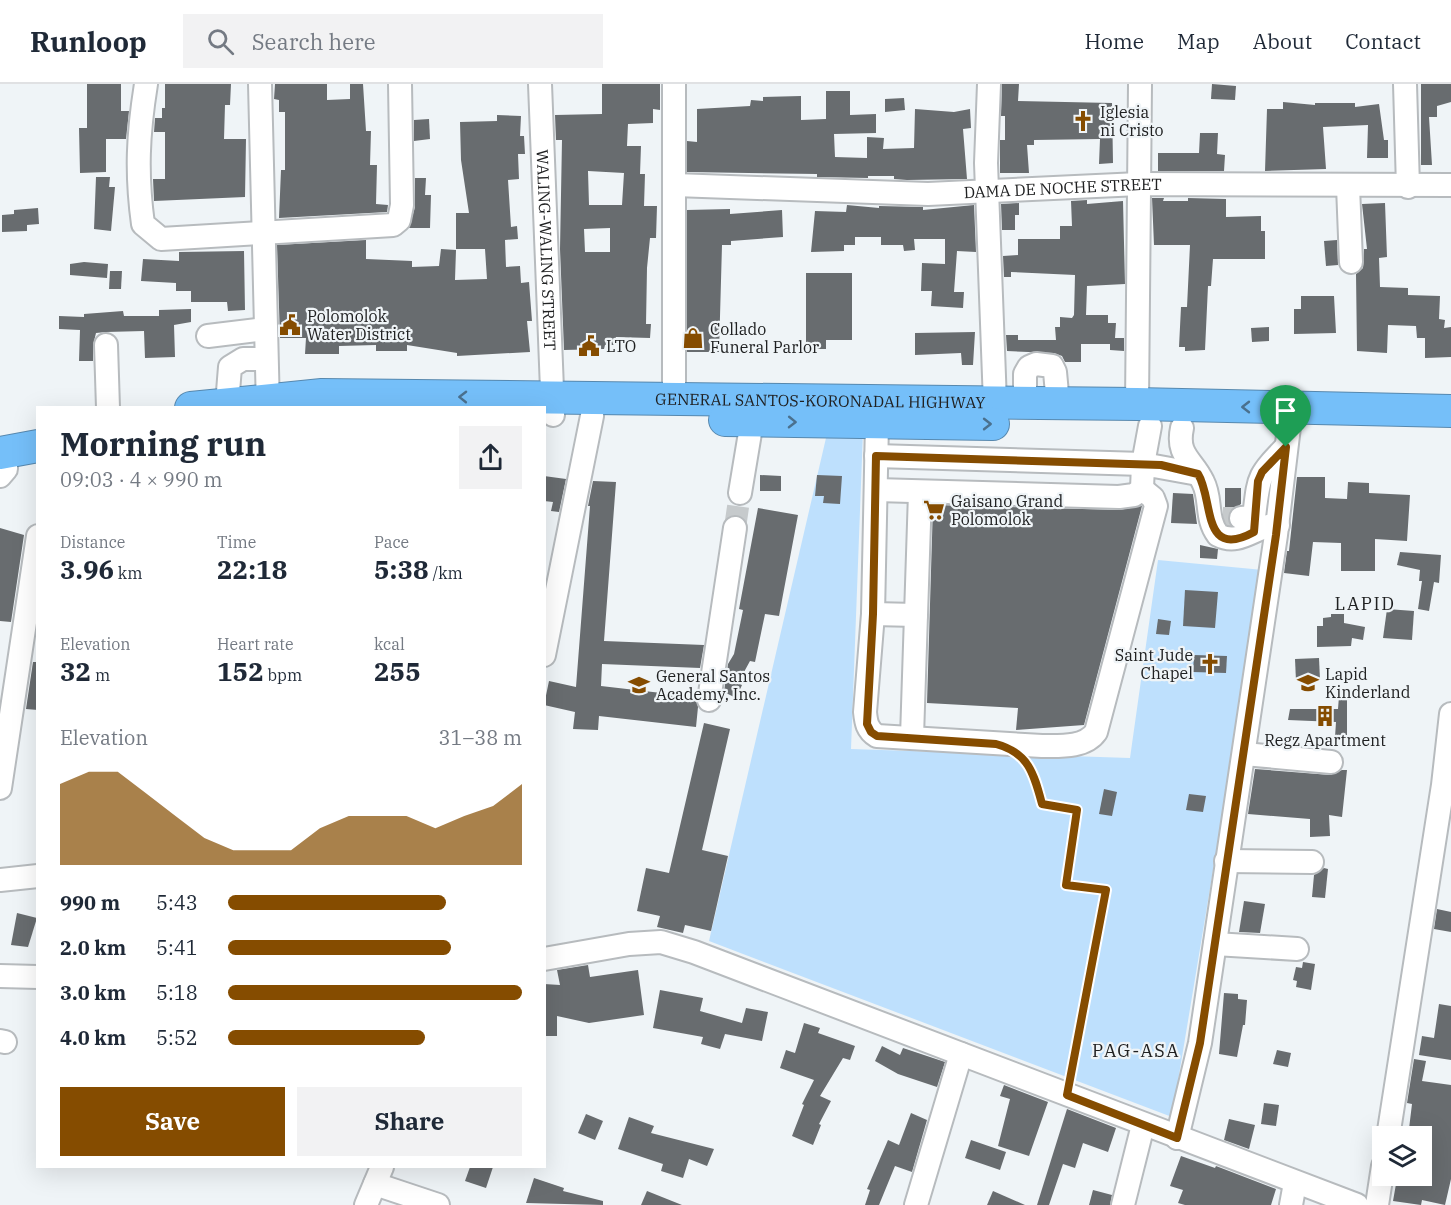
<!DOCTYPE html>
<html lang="en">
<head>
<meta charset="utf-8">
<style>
  :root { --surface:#fff; --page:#f2f2f3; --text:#1f2937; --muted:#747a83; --line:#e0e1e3; --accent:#854c00 }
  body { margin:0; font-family:"IBM Plex Serif",serif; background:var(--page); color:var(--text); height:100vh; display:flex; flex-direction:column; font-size:22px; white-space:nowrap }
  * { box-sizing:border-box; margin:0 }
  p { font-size:20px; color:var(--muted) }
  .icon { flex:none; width:33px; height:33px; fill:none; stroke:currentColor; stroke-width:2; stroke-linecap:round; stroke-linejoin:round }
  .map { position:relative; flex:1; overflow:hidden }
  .sheet { position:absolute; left:36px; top:322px; width:510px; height:762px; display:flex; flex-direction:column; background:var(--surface); border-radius:0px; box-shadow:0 6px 24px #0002 }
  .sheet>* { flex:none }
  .tools { position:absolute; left:1372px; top:1042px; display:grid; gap:12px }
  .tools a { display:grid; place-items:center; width:60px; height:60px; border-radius:0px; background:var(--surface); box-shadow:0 6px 24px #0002; font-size:30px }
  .pin { position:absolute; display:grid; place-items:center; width:51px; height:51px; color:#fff; margin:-62px -26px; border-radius:50% 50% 50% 0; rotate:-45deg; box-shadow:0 0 6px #0007 }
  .pin .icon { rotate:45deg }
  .round { display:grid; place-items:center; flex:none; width:63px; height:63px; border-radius:0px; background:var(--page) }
  .summary { display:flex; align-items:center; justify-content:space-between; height:102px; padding:0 24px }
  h1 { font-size:33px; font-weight:800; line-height:45px }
  .stats { display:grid; grid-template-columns:repeat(3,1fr); gap:9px; height:102px; padding:6px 24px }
  .stats div { display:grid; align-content:center }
  .stats b { font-size:26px; font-weight:800 }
  .stats small { font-size:16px; font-weight:400 }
  .stats p { font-size:16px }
  .chart { height:168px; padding:12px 24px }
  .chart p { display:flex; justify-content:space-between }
  .chart svg { width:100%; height:108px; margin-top:6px; fill:var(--accent); opacity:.7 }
  .action { display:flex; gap:12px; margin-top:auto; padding:12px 24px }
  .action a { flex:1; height:69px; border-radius:0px; background:var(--accent); color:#fff; font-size:24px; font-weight:800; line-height:69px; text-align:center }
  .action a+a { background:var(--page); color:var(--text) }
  ul { padding:0 24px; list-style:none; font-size:20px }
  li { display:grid; grid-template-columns:96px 72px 1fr; align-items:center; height:45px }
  li i { height:15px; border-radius:8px; background:var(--accent) }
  header { display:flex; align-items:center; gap:36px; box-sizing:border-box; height:84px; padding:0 30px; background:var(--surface); border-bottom:2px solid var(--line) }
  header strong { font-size:28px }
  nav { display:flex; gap:33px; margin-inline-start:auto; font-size:21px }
  .search { width:420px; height:54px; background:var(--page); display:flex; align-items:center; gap:15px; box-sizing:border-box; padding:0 21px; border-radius:0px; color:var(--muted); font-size:22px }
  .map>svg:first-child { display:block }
  .green { fill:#bee0fd }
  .building { fill:#686c6f; fill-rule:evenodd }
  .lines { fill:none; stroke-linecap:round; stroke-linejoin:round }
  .minor-tunnel { stroke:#c6cacc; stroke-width:22; stroke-dasharray:22 11; stroke-linecap:butt }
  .minor-casing { stroke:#b7bbbe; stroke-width:26 }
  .highway-casing { stroke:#5788ae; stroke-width:34 }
  .path { stroke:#7f8284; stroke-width:3; stroke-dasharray:4.5 3; stroke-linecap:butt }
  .minor { stroke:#fff; stroke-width:22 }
  .highway { stroke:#75bff9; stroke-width:32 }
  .oneway { stroke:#4a708e }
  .route-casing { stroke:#fff; stroke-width:12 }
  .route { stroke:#854c00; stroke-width:8 }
  .labels { text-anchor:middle; stroke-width:4.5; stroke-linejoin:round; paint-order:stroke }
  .poi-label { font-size:16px; fill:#202122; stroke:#eff4f7; text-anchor:start }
  .street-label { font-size:16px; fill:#202122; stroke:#eff4f7 }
  .neighbourhood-label { font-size:18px; letter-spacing:1.5px; fill:#202122; stroke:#eff4f7 }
</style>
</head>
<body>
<header>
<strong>Runloop</strong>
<div class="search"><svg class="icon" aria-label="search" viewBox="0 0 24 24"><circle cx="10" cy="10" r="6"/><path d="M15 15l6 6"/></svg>Search here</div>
<nav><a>Home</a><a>Map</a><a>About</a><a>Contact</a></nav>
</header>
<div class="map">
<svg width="1451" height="1121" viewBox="0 0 1451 1121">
  <rect width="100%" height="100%" fill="#eff4f7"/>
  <!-- green -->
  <polygon class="green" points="863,347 851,665 1130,674 1158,476 1263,486 1172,1033 709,857 826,354"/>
  <!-- building -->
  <g class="building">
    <polygon points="87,0 121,0 121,27 129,27 126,55 106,55 106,88 80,89 79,44 87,44"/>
    <polygon points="165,0 231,0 230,21 225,21 224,55 246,55 245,113 154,117 153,95 165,95 165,48 154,48 155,34 162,34 162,24 165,24"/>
    <polygon points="275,0 327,0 327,16 350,15 350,0 363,0 366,47 371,47 370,81 377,81 376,120 388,121 387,128 279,134 281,86 285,86 285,28 279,28 279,16 274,15"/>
    <path d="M602 0H660V26L653 25V39L628 40 627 62H641L640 90H645L644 122H657L656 154H650L647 184 646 240H651L650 254 616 253V261H605L604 265 564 266 560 165 562 56H556L555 31 602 30ZM588 87 624 89 622 121H589ZM610 144V168H585L584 145Z"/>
    <polygon points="1002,0 1019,0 1018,17 1112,19 1113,79 1099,80 1100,55 1034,56 1034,61 1027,61 1029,89 1000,89 1000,56 1005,56 1005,32 1001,32"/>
    <polygon points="1212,0 1236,2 1235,16 1211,15"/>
    <polygon points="1421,0 1451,0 1451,18 1437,22 1437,33 1429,33 1432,81 1421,81"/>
    <polygon points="826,7 850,7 850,31 876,30 876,49 834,50 835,73 867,74 867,53 884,54 883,65 914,64 915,25 954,28 970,25 971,44 963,45 967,95 907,96 894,95 894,92 868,92 868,94 817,93 817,90 687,88 687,57 697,58 697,25 750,22 751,16 763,17 763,13 801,12 801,36 826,35"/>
    <polygon points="904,14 905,26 885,28 885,15"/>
    <polygon points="1283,18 1315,21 1315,19 1355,19 1355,23 1379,20 1384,56 1388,56 1388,74 1367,74 1368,41 1323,43 1326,85 1265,87 1267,25 1283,25"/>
    <polygon points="497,31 521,32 520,52 524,52 525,70 518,70 519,95 508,96 511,143 517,142 518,155 505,156 506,183 520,182 521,199 529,198 532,237 527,237 530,268 457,272 457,269 407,261 407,267 376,267 376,261 339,262 339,270 305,270 306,254 280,254 277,161 366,156 366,175 412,177 412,183 439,182 441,165 456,166 455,196 487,195 485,165 456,165 456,129 469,129 461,76 460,38 497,37"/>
    <polygon points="429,35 430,55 414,57 414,36"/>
    <polygon points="1200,49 1218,49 1217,70 1225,71 1224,87 1158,87 1158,69 1199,69"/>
    <polygon points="96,93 110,93 109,103 115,103 111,147 94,145"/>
    <polygon points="415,94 426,94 425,111 431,111 430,144 409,144 415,123"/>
    <polygon points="1152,114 1164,114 1163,117 1188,117 1188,114 1226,115 1226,133 1261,132 1261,147 1265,147 1265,175 1213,175 1211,202 1208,202 1205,266 1185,267 1185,263 1179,263 1181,223 1187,223 1190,161 1154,161"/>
    <polygon points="1087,116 1087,120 1123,117 1125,200 1087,202 1086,231 1108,231 1108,239 1116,239 1115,254 1124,254 1124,267 1110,266 1110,260 1081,260 1081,278 1065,278 1062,272 1054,269 1007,267 1006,251 1018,251 1018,256 1056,256 1055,243 1060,243 1060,233 1072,234 1074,231 1075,191 1011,188 1011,193 1004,193 1003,172 1018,171 1018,155 1060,155 1060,142 1072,142 1071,117"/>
    <polygon points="1019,119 1019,131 1015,131 1015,146 1002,146 1001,120"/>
    <polygon points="1385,119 1387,173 1379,174 1380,203 1408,204 1408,211 1440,212 1439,235 1445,236 1444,244 1451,243 1451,273 1425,274 1425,254 1417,254 1416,242 1388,241 1387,269 1357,267 1356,190 1363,184 1364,165 1367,165 1362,120"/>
    <polygon points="847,121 879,124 879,122 923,123 923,126 974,121 976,168 957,167 954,208 964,208 963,224 931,222 932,207 921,207 922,179 945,180 945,155 914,155 915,166 904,167 903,161 881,161 881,153 855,153 855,161 844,161 844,167 811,168 815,127 846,128"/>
    <polygon points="38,124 39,140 27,141 27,147 2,148 2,131 14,130 14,126"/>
    <polygon points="730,125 730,130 782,126 783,153 731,157 731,161 722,161 719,268 687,268 687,126"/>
    <polygon points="1337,156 1338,181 1326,182 1324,157"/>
    <polygon points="244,167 245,226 228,227 227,218 191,218 191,207 176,207 176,199 141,197 143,175 179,177 179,168"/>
    <polygon points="84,178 108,180 107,194 70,191 70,180"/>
    <polygon points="110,187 122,187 121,205 109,205"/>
    <polygon points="806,189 852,189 852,256 826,256 826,265 806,265"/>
    <polygon points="1301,212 1334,212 1336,249 1294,250 1294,225 1301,225"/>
    <polygon points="191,225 191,238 174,241 175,273 145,274 144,247 106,248 96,249 93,261 93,277 79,277 80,246 59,245 59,232 84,233 84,230 123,227 124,232 159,232 159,226"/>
    <polygon points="1269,243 1269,257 1252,258 1251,244"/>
    <polygon points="975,248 973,281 962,281 961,269 915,271 915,249"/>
    <polygon points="760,391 781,392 781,407 760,407"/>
    <polygon points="817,391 842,392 840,420 823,419 824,412 815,412"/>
    <polygon points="544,392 566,395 559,428 551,427 553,418 544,417"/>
    <polygon points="1297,393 1325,393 1325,414 1347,415 1348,398 1369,399 1369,409 1410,411 1407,457 1375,455 1375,487 1341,487 1341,459 1313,458 1309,492 1284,489 1287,467 1289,467"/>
    <polygon points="593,397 616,398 604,557 704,561 700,584 602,580 601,602 696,613 698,623 696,643 599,632 598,646 573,645 575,628 544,621 549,597 576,603 590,422 588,422"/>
    <polygon points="1225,404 1241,404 1241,420 1229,428 1229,441 1225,436"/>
    <polygon points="1173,409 1193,410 1197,440 1171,439"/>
    <polygon points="933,421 1119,426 1142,422 1084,641 1016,646 1018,624 927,619"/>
    <polygon points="758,424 798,431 779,532 765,530 755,578 750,577 738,599 742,601 736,614 724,608 728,580 734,570 743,526 739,525"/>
    <polygon points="0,444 24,451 11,538 0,537"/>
    <polygon points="1200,461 1218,465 1217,475 1200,474"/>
    <polygon points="1400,468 1441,471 1439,499 1434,498 1429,527 1418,525 1422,497 1419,497 1420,486 1397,481"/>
    <polygon points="1185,506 1218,508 1215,544 1183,542"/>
    <polygon points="1387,525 1414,527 1412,556 1383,554"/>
    <polygon points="1331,530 1344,530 1344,539 1365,543 1363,556 1352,554 1351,562 1317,563 1317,542 1323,542 1323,534 1331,533"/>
    <polygon points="1158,535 1171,537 1169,551 1156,550"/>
    <polygon points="1194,571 1227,572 1226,589 1193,588"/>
    <polygon points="1319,574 1320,596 1296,597 1295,575"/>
    <polygon points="33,578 38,578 38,626 26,625"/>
    <polygon points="1339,612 1347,612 1347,655 1335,653 1336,638 1288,636 1290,625 1338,625"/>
    <polygon points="704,639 730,645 702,766 728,772 711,847 685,841 683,849 657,843 660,832 637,827 646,784 669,789"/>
    <polygon points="1255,685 1330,691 1342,686 1347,686 1342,733 1329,731 1330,752 1310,753 1310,735 1248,730"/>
    <polygon points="1104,705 1117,708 1112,732 1099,730"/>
    <polygon points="1189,710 1206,712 1203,728 1186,726"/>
    <polygon points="1324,784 1328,785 1325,814 1312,813 1314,791"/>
    <polygon points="1244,817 1265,820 1260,849 1239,848"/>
    <polygon points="1437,825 1451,828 1451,848 1434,845"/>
    <polygon points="17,829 37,834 28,863 11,861"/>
    <polygon points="1303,878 1315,880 1311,906 1296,903 1297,897 1293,896 1296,883 1302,884"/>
    <polygon points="588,881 590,893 638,886 644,931 589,939 557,932 557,952 544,952 544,900 560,901 557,886"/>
    <polygon points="660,906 703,914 700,927 742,939 746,924 768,928 762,957 725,950 720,965 701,960 703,953 653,944"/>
    <polygon points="1224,909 1238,910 1238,915 1247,916 1245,941 1243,941 1237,973 1219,970"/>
    <polygon points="1439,920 1451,922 1451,976 1419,971 1422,952 1434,954"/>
    <polygon points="804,939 820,944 818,949 855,962 850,976 843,974 820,1012 831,1017 819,1040 821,1041 813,1061 792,1052 804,1021 802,1020 814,996 780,984 786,966 795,969"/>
    <polygon points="882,962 900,971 903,964 945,978 937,1003 898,990 875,977"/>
    <polygon points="1277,966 1291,969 1288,983 1273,980"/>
    <polygon points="1414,975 1426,977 1422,997 1451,1001 1451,1095 1445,1121 1422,1116 1421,1121 1393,1117 1396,1100 1403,1101 1405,1092 1422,1092 1422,1053 1408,1053 1412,1020 1407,1019"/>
    <polygon points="1004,1001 1048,1018 1029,1072 998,1062 1010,1015 1000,1012"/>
    <polygon points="1264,1019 1279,1021 1276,1042 1261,1040"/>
    <polygon points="1067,1025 1116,1044 1108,1068 1083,1059 1075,1084 1063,1080 1049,1121 1037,1121"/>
    <polygon points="911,1029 927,1036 912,1088 895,1082 879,1121 865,1121 870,1106 867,1105 888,1056 899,1061"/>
    <polygon points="586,1030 603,1037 595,1056 578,1049"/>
    <polygon points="629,1033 654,1042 651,1049 714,1065 707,1082 689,1075 683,1094 661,1087 663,1080 618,1065"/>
    <polygon points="1229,1035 1255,1041 1249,1065 1224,1056"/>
    <polygon points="971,1056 1006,1068 1000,1086 965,1074"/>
    <polygon points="1181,1072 1215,1084 1216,1082 1276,1105 1271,1121 1185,1121 1178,1119 1183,1106 1170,1102"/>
    <polygon points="470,1083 493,1083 486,1104 465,1097"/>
    <polygon points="534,1094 564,1104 563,1107 603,1117 603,1121 526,1119"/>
    <polygon points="1093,1106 1112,1111 1110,1121 1089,1121"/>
    <polygon points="647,1107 682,1121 641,1121"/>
    <polygon points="993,1107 1025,1121 987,1121"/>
  </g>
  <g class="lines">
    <!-- minor-tunnel -->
    <g class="minor-tunnel">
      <polyline points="1223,434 1241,434"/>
      <polyline points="735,444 740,409"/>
    </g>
    <defs>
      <g id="minor">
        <path d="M146 0C138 50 136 89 143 140L161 155 393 141 399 136 402 121 400 0"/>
        <polyline points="260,0 268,324"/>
        <path id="s1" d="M540 0 553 331"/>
        <polyline points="674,0 674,317"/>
        <polyline points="989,0 986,79 995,319"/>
        <polyline points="1405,0 1408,103"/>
        <path id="s2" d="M675 101 928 110 1139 100 1451 101"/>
        <polyline points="1348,102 1351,178"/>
        <polyline points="208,252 265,245"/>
        <polyline points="106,261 108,324"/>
        <polyline points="1025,319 1025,290 1029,283 1036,280 1052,282 1055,288 1058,320"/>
        <polyline points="227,320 230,283 243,275 266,275"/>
        <polyline points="1137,320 1140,0"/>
        <path d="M877 339 873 530 865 628C866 638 867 646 877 652L1042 662C1059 662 1085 664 1096 648L1156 422 1153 414 1142 405"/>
        <path d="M1182 344C1176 372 1193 376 1203 398 1212 415 1205 434 1218 451 1241 463 1256 440 1278 441"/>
        <polyline points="876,372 1143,380 1150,342"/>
        <polyline points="0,392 6,385 6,368"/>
        <polyline points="876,406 1119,413 1134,411 1142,405 1143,380 1198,390"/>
        <polyline points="740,409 752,337"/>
        <path d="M1241 434 1254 433C1259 392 1257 393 1286 363"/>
        <polyline points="873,530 916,531"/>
        <polyline points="544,571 592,332 593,315"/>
        <polyline points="709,616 735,444"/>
        <polyline points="912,653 920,409"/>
        <polyline points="1244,670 1331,678"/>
        <polyline points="0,704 38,452"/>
        <polyline points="1226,777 1312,778"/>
        <polyline points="0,796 38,792"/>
        <polyline points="1215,860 1297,865"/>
        <polyline points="544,875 629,860 661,858 694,868 1357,1121"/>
        <polyline points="0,892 38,893"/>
        <polyline points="0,957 5,958"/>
        <polyline points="1388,1053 1443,701 1451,630"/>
        <polyline points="1177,1054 1200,959 1276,451 1289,343 1288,323"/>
        <polyline points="375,1100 438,1121"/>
        <polyline points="366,1121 382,1083"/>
        <polyline points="916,1121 961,970"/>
        <polyline points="1123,1121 1143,1041"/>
        <polyline points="1291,1121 1295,1099"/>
        <polyline points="1377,1121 1383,1082"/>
      </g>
      <g id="highway">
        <path id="s3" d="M191 324 322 311 1137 320 1451 327"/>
        <polyline points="725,336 993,340"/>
        <polyline points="0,369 38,362"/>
      </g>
    </defs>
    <!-- minor casing -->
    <use href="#minor" class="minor-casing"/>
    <!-- highway casing -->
    <use href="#highway" class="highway-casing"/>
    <!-- path -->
    <polyline class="path" points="1028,679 1033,688 1042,720 1077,726 1066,801 1106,806 1070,992"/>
    <!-- minor -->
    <use href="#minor" class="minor"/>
    <!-- highway -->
    <use href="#highway" class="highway"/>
  </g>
  <!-- one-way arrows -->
  <defs><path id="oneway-chevron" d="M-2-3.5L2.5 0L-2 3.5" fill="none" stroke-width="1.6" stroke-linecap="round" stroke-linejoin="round" transform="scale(1.5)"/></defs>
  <g class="oneway">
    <use href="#oneway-chevron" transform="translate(463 313) rotate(-179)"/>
    <use href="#oneway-chevron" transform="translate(1246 323) rotate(-180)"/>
    <use href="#oneway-chevron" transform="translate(792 338) rotate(1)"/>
    <use href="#oneway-chevron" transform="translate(987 340)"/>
  </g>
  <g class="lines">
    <defs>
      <path id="route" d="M1286 363 1276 451 1200 959 1177 1054 1067 1011 1106 806 1066 801 1077 726 1042 720C1034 690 1029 669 996 660L877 652 871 648 867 640 873 530 876 372 1161 381 1198 390C1214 415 1201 477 1254 448L1258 397 1262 388Z"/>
    </defs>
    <!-- route casing -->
    <use href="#route" class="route-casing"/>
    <!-- route -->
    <use href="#route" class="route"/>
  </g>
  <!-- icons -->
  <defs>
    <symbol id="church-bare" viewBox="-9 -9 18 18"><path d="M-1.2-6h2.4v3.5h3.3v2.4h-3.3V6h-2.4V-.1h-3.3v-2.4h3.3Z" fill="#854c00" stroke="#eff4f7" stroke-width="2.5" paint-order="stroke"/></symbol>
    <symbol id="civic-bare" viewBox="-9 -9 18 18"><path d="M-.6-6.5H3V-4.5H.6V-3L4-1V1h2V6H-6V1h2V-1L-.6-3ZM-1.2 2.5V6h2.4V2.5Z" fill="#854c00" stroke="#eff4f7" stroke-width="2.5" paint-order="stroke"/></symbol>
    <symbol id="shop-bare" viewBox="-9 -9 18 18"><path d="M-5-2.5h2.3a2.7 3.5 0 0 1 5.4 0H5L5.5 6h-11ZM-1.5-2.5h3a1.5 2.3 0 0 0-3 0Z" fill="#854c00" stroke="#eff4f7" stroke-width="2.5" paint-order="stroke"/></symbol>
    <symbol id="supermarket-bare" viewBox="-9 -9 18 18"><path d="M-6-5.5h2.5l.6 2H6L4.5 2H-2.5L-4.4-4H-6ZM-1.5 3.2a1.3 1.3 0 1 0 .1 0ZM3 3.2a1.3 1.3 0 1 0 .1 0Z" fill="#854c00" stroke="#eff4f7" stroke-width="2.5" paint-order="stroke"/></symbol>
    <symbol id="school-bare" viewBox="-9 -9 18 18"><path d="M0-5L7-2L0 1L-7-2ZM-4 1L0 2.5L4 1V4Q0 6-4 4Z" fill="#854c00" stroke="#eff4f7" stroke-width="2.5" paint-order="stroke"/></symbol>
    <symbol id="building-bare" viewBox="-9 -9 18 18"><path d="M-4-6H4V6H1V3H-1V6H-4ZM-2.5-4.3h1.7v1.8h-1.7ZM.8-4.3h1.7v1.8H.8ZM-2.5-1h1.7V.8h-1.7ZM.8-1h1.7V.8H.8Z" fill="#854c00" stroke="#eff4f7" stroke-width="2.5" paint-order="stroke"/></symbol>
  </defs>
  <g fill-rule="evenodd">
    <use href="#church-bare" x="1068" y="22" width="30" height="30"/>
    <use href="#civic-bare" x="275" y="226" width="30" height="30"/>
    <use href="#shop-bare" x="678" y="239" width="30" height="30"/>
    <use href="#civic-bare" x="574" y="247" width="30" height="30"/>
    <use href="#supermarket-bare" x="919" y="411" width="30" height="30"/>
    <use href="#church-bare" x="1195" y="565" width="30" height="30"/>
    <use href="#school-bare" x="1293" y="584" width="30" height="30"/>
    <use href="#school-bare" x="624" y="586" width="30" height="30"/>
    <use href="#building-bare" x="1310" y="617" width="30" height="30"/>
  </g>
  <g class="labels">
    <!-- poi labels -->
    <g class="poi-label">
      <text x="1100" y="34">Iglesia<tspan x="1100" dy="18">ni Cristo</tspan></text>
      <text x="307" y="238">Polomolok<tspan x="307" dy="18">Water District</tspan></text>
      <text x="710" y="251">Collado<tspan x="710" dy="18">Funeral Parlor</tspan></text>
      <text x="606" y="268">LTO</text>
      <text x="951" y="423">Gaisano Grand<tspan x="951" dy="18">Polomolok</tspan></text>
      <text x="1193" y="577" text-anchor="end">Saint Jude<tspan x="1193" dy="18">Chapel</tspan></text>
      <text x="1325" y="596">Lapid<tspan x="1325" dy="18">Kinderland</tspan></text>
      <text x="656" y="598">General Santos<tspan x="656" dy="18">Academy, Inc.</tspan></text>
      <text x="1325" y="662" text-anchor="middle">Regz Apartment</text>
    </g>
    <!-- street labels -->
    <g class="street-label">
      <text dy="6" stroke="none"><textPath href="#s2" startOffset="388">DAMA DE NOCHE STREET</textPath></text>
      <text dy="6" stroke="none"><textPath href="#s1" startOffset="166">WALING-WALING STREET</textPath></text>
      <text dy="6" stroke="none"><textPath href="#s3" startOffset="630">GENERAL SANTOS-KORONADAL HIGHWAY</textPath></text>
    </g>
    <!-- neighbourhood labels -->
    <g class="neighbourhood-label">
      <text x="1365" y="526">LAPID</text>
      <text x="1136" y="973">PAG-ASA</text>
    </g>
  </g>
</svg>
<div class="tools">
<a><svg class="icon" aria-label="layers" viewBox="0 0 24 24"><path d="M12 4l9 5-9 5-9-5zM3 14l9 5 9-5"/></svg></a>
</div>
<div class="pin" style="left:1286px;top:363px;background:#1e9e55"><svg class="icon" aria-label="arrive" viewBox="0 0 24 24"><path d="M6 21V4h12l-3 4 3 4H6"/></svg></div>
<section class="sheet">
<div class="summary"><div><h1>Morning run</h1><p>09:03 · 4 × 990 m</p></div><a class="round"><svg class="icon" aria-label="share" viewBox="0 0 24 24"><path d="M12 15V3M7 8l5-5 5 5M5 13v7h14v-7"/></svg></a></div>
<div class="stats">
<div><p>Distance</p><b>3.96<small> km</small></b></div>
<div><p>Time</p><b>22:18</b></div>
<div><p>Pace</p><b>5:38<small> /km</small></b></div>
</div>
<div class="stats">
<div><p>Elevation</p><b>32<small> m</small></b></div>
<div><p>Heart rate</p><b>152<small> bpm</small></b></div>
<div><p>kcal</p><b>255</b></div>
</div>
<div class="chart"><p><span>Elevation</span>31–38 m</p>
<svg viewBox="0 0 160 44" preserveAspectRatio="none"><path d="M0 44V11L10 6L20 6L30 15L40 24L50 33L60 38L70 38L80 38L90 29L100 24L110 24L120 24L130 29L140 24L150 20L160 11V44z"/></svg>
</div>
<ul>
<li><b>990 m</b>5:43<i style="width:74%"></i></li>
<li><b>2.0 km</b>5:41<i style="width:76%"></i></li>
<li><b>3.0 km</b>5:18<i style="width:100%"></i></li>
<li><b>4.0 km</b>5:52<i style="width:67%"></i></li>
</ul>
<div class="action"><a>Save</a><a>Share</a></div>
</section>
</div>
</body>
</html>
